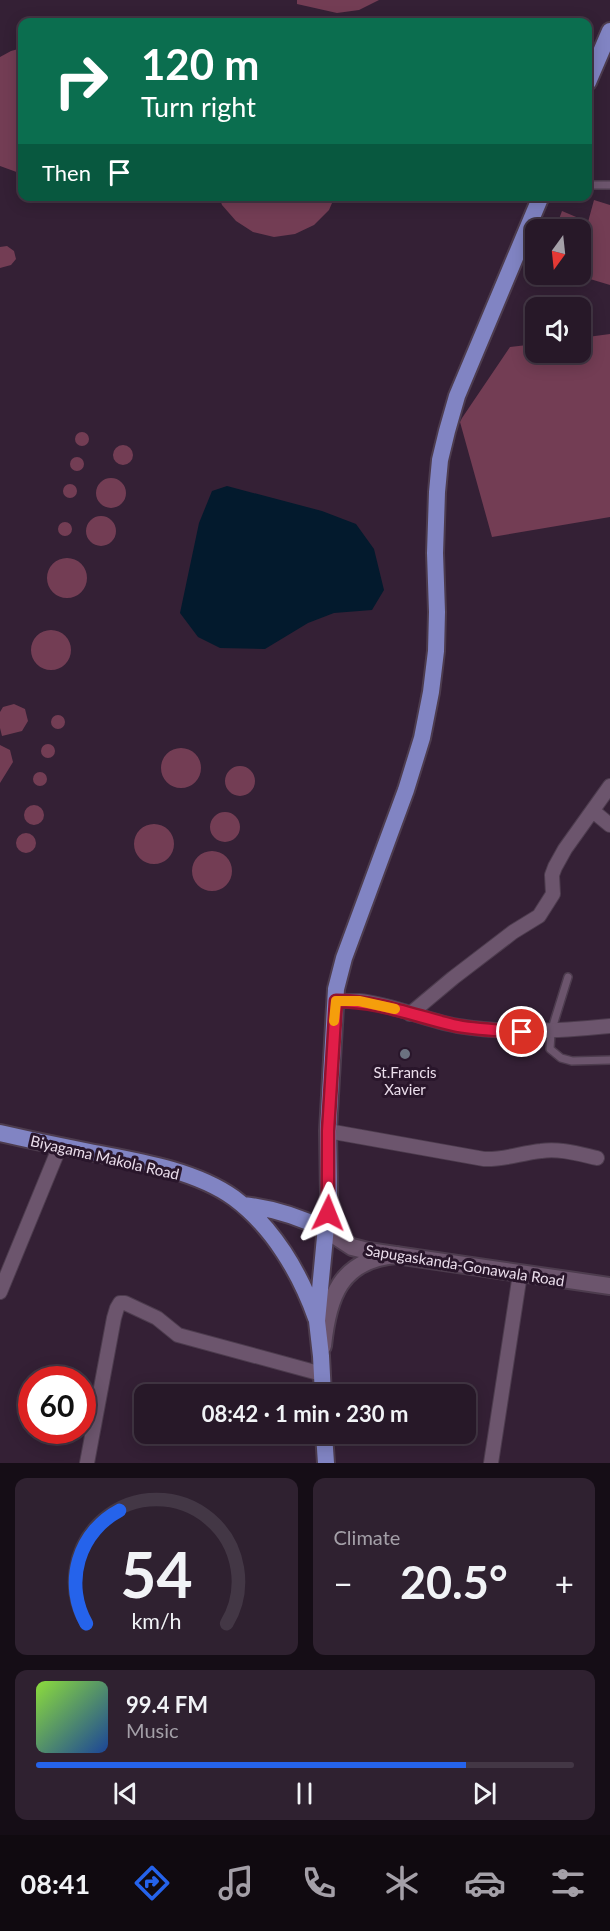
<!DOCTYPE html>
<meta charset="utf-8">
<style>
:root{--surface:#271828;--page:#2f2130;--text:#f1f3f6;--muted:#a4a0a8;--line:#433745;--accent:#2563eb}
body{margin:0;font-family:Lato,sans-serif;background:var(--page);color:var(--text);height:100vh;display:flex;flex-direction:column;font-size:22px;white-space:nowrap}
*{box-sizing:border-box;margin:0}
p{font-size:20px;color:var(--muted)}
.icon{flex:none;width:33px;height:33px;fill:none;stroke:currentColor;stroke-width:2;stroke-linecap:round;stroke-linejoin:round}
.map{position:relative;height:1463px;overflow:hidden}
.panel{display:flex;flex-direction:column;gap:15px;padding:15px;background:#150d16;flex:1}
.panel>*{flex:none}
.top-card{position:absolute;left:18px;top:18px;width:574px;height:183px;border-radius:12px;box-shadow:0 3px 15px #0003,0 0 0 2px var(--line);background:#0b6e4f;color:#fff;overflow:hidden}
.needle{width:39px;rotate:195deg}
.fabs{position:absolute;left:525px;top:219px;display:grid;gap:12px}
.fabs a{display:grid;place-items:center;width:66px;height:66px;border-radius:12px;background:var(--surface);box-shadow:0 3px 15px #0003,0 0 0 2px var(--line);font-size:30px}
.speed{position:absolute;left:18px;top:1366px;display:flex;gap:12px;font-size:30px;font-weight:700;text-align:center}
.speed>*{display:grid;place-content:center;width:78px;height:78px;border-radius:50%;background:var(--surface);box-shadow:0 3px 15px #0003,0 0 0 2px var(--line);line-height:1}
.speed .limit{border:9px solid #d22;background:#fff;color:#111}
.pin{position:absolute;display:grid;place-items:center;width:51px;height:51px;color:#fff;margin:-26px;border:3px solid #fff;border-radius:50%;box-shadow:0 2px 6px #0007}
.me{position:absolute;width:66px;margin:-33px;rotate:2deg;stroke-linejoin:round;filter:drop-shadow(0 0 4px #0008)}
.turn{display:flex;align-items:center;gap:21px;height:126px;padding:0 24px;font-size:27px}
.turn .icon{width:78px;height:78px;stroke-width:2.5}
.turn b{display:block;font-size:42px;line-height:51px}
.then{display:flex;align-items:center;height:57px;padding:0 24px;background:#0003;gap:12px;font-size:22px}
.big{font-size:45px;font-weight:700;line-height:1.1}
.panel .card{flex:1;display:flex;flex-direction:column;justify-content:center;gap:9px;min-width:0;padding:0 21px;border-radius:12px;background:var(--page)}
.panel .dial{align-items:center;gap:0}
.dial svg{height:156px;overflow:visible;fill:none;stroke:var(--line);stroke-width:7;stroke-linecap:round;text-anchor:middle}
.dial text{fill:var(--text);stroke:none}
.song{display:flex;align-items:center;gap:18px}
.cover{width:72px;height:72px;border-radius:9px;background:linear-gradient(135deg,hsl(90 70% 55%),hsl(220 70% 35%))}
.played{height:6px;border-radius:3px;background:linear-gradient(90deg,var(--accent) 80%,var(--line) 80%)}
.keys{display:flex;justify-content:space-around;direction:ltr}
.heat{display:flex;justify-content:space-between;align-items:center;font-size:33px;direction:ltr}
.panel .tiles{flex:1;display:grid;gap:15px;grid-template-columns:1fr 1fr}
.card:last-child{grid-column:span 2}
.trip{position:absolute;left:134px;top:1384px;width:342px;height:60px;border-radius:12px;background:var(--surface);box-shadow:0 3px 15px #0003,0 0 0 2px var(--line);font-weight:700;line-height:60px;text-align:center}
.tabs{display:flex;height:96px;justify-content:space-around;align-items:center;background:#100a10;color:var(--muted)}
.tabs .icon{width:42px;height:42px}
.tabs .selected{color:var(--accent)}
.tabs b{font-size:27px;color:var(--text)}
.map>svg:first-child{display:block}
.water{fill:#031a2d}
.building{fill:#733d54}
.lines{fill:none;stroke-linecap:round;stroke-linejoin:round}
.service-casing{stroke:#4d3c4e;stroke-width:10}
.minor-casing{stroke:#4d3c4e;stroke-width:16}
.tertiary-casing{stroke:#4d3c4e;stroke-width:20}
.secondary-casing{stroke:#4d3c4e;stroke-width:20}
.primary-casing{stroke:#4d3c4e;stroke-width:20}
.service{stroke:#6c556d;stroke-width:7}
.minor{stroke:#6c556d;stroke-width:14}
.tertiary{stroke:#6c556d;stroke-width:16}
.secondary{stroke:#6c556d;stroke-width:16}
.primary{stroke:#8184c3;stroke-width:16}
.route-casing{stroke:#92132f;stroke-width:15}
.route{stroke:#e11d48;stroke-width:10}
.slow{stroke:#f59e0b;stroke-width:10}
.worship-dot{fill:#6b7280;stroke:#29162b;stroke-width:2}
.labels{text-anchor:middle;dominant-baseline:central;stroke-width:6;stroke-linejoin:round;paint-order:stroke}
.poi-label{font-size:15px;fill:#ebdeec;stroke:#29162b}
.street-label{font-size:15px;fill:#ebdeec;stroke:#29162b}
</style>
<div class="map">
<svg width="610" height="1463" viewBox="0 0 610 1463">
<rect width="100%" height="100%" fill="#342035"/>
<path class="water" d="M 227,486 L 322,511 L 356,524 L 374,549 L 384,590 L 372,610 L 334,613 L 308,623 L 265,649 L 220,648 L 198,637 L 180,613 L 199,523 L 212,491 Z"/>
<path class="building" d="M 297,0 L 379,0 L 359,10 L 337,13 L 297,4 Z
M 22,48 L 22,174 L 0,166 L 0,57 L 11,51 Z
M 219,196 L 335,196 L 329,210 L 314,225 L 295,234 L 274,237 L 253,232 L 236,221 L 222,205 Z
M 594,200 L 610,205 L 610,285 L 580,276 L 580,230 L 555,230 L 562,211 L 588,222 Z
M 7,246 L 14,251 L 16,259 L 11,265 L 0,268 L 0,247 Z
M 610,334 L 610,517 L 492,537 L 460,422 L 462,418 L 510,347 L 536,344 L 536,352 L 580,352 L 580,338 Z
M75 439a7 7 0 1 1 14 0a7 7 0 1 1-14 0Z
M113 455a10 10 0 1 1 20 0a10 10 0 1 1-20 0Z
M70 464a7 7 0 1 1 14 0a7 7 0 1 1-14 0Z
M96 493a15 15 0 1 1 30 0a15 15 0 1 1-30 0Z
M63 491a7 7 0 1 1 14 0a7 7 0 1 1-14 0Z
M86 531a15 15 0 1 1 30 0a15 15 0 1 1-30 0Z
M58 529a7 7 0 1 1 14 0a7 7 0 1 1-14 0Z
M47 578a20 20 0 1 1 40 0a20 20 0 1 1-40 0Z
M31 650a20 20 0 1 1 40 0a20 20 0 1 1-40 0Z
M 14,704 L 25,709 L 28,721 L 22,731 L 2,736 L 0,728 L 0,712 L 3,707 Z
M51 722a7 7 0 1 1 14 0a7 7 0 1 1-14 0Z
M41 751a7 7 0 1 1 14 0a7 7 0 1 1-14 0Z
M 0,745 L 10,750 L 13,762 L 0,783 Z
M161 768a20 20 0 1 1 40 0a20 20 0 1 1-40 0Z
M225 781a15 15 0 1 1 30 0a15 15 0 1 1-30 0Z
M33 779a7 7 0 1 1 14 0a7 7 0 1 1-14 0Z
M24 815a10 10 0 1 1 20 0a10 10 0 1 1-20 0Z
M210 827a15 15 0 1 1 30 0a15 15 0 1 1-30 0Z
M134 844a20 20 0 1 1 40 0a20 20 0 1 1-40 0Z
M16 843a10 10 0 1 1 20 0a10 10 0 1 1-20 0Z
M192 871a20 20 0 1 1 40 0a20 20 0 1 1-40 0Z"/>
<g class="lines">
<defs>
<path id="service" d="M 588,185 L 610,185
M 568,977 L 551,1032 L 550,1049 L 561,1058 L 572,1061 L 610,1060"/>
<path id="minor" d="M 593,811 L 610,825
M 336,1001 C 343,1001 351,1001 359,1001 C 392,1004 424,1020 458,1026 C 509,1034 558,1031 610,1026
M 410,1014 L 453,978 L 513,932 L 539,916 L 553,894 L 552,875 L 555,867 L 565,849 L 610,786
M 328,1131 L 484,1159 C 504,1160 521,1153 541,1151 C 559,1148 579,1154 597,1158
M 0,1292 L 60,1146
M 87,1463 L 114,1318 L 117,1308 L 120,1303 L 125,1303 L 157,1318 L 178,1335 L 322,1374
M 491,1463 L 520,1274"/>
<path id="tertiary" d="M 326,1230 L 352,1247 L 368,1251 L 610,1286"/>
<path id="secondary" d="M 323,1346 C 328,1297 340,1260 396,1255"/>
<path id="primary" d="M 588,82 L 610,31
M 0,1133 C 30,1140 60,1146 90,1152 C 137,1161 195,1170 234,1198 C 273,1227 300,1273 316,1318
M 243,1205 C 272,1208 300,1217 326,1230
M 323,1395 L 321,1356 L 317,1321 L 329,1195 L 328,1131 L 336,989 L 344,958 L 406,790 L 422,738 L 431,692 L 436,651 L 437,612 L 435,553 L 437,492 L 440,460 L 447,431 L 457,396 L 541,196
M 324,1434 L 326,1463"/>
</defs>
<use href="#service" class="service-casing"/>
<use href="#minor" class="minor-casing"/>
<use href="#tertiary" class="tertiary-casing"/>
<use href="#secondary" class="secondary-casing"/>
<use href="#primary" class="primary-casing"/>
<use href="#service" class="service"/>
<use href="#minor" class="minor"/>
<use href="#tertiary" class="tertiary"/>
<use href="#secondary" class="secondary"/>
<use href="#primary" class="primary"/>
</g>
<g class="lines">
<defs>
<path id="route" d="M 328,1213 L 328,1131 L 336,1001 C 378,1001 412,1015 453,1025 C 475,1030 499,1030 522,1032"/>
</defs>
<use href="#route" class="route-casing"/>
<use href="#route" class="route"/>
<path class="slow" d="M 334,1021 L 336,1001 L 359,1001 L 395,1009"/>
</g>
<circle class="worship-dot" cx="405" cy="1054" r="6"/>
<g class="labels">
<g class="poi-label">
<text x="405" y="1072">St.Francis<tspan x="405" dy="17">Xavier</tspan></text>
</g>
<g class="street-label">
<text transform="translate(105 1157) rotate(13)">Biyagama Makola Road</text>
<text transform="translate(465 1265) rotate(9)">Sapugaskanda-Gonawala Road</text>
</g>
</g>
</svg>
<div class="fabs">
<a><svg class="needle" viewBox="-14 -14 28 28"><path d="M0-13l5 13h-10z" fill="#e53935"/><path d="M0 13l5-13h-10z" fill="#a4a0a8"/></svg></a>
<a><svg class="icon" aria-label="sound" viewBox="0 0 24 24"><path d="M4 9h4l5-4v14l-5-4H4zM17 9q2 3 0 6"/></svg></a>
</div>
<div class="speed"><div class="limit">60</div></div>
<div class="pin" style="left:522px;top:1032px;background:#d93025"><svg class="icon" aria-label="arrive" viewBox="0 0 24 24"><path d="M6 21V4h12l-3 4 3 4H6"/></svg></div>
<svg class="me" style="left:328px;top:1213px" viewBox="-20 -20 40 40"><path d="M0-17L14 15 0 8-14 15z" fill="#e11d48" stroke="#fff" stroke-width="4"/></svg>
<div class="trip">08:42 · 1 min · 230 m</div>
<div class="top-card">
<div class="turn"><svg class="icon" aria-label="right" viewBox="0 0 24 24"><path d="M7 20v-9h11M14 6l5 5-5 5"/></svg><div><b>120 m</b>Turn right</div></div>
<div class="then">Then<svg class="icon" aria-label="arrive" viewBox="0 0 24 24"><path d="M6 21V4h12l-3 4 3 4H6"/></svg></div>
</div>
</div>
<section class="panel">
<div class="tiles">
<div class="card dial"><svg viewBox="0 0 100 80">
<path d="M14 69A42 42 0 1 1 86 69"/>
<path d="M14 69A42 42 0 0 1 31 11" stroke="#2563eb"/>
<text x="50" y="56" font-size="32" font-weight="700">54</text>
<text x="50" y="72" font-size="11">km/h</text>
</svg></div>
<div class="card"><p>Climate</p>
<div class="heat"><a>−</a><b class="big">20.5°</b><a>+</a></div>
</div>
<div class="card">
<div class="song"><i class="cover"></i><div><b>99.4 FM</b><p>Music</p></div></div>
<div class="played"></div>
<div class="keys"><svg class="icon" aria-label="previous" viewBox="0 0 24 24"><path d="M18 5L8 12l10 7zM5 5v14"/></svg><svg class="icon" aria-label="pause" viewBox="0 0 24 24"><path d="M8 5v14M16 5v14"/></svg><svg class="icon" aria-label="next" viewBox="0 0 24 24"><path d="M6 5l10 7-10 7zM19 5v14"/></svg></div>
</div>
</div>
</section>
<nav class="tabs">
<b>08:41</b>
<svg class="icon selected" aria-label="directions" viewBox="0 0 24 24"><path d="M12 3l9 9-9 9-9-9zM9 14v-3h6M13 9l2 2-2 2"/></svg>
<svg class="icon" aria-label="music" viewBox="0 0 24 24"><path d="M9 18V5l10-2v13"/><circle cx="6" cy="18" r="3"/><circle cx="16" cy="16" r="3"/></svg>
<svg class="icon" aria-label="phone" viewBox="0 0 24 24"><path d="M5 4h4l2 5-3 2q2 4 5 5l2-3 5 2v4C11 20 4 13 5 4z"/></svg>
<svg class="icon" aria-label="climate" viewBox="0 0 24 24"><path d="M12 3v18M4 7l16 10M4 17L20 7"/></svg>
<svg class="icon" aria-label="car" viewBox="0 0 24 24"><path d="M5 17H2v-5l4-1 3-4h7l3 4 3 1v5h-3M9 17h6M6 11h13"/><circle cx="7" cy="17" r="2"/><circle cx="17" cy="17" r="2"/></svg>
<svg class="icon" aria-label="filters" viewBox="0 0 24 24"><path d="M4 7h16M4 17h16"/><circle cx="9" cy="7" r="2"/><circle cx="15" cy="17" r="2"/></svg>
</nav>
